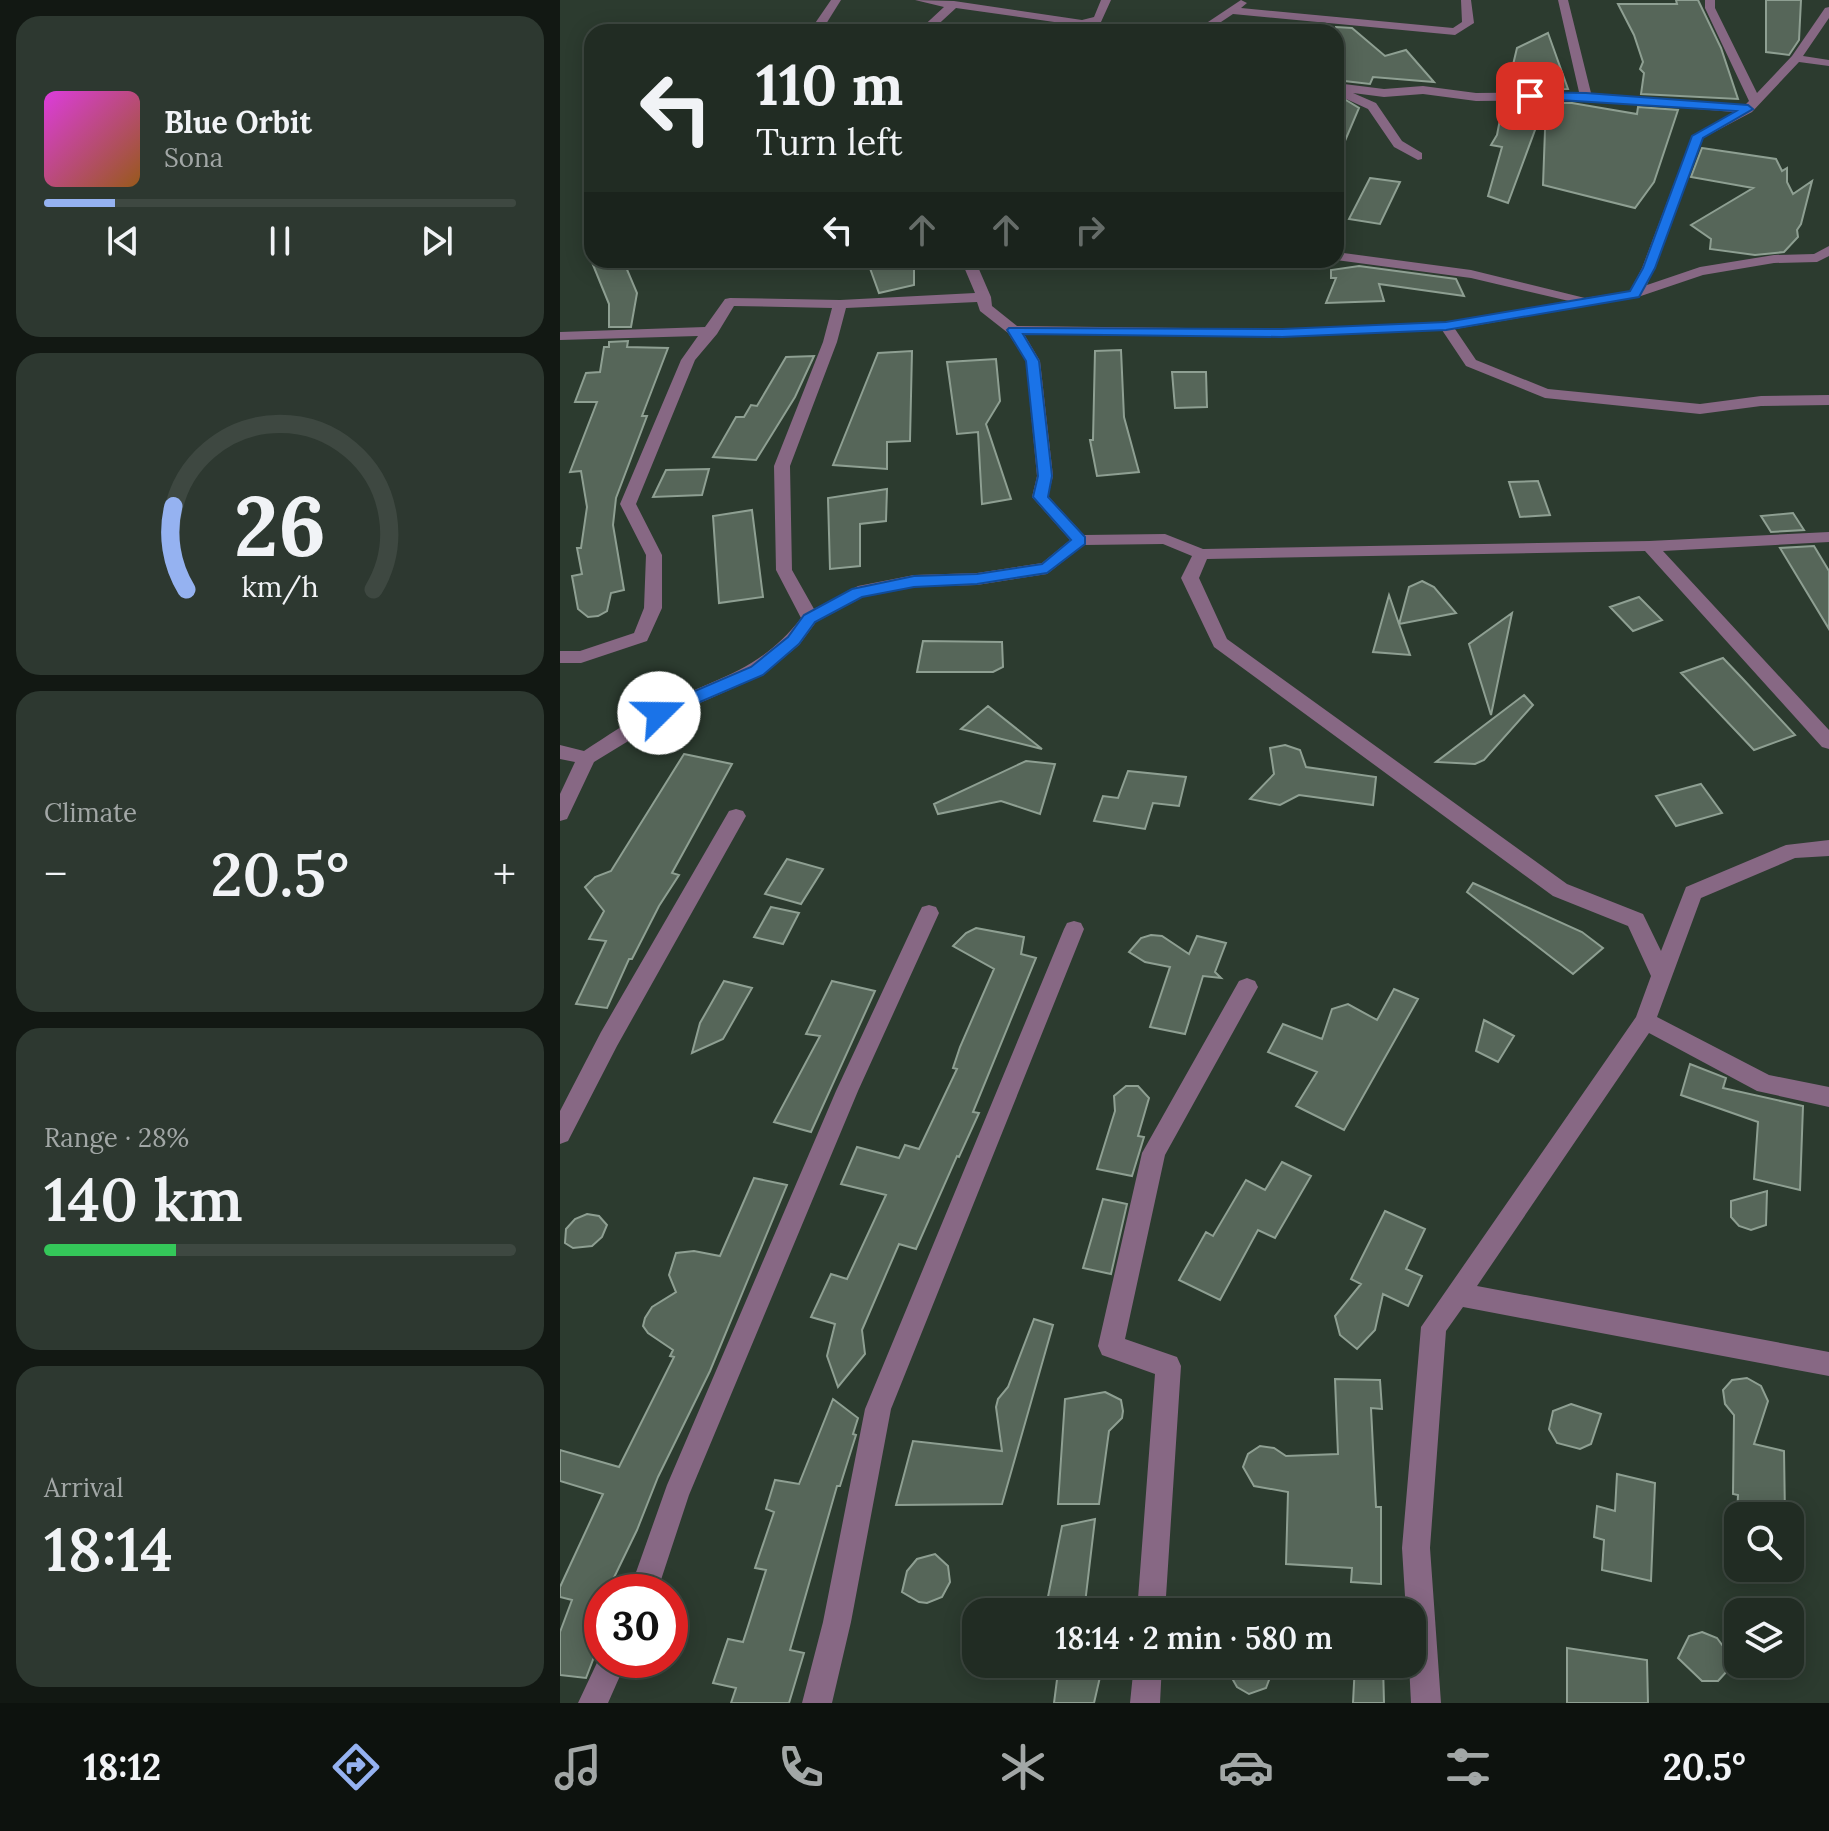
<!DOCTYPE html>
<meta charset="utf-8">
<style>
:root{--surface:#212c23;--page:#2d3830;--text:#f1f3f6;--muted:#a2a7a6;--line:#3e4841;--accent:#95b2f1}
body{margin:0;font-family:Lora,serif;background:var(--page);color:var(--text);height:100vh;display:flex;flex-direction:column;font-size:30px;white-space:nowrap}
*{box-sizing:border-box;margin:0}
p{font-size:26px;color:var(--muted)}
.icon{flex:none;width:44px;height:44px;fill:none;stroke:currentColor;stroke-width:2;stroke-linecap:round;stroke-linejoin:round}
.map{position:relative;flex:1;overflow:hidden}
.panel{display:flex;flex-direction:column;gap:16px;padding:16px;background:#121813;width:560px}
.panel>*{flex:none}
.hud{position:absolute;left:24px;top:24px;width:760px;height:244px;border-radius:24px;box-shadow:0 4px 20px #0003,0 0 0 2px var(--line);background:#212c23;color:var(--text);overflow:hidden}
.buttons{position:absolute;left:1164px;top:1502px;display:grid;gap:16px}
.buttons a{display:grid;place-items:center;width:80px;height:80px;border-radius:16px;background:var(--surface);box-shadow:0 4px 20px #0003,0 0 0 2px var(--line);font-size:40px}
.speed{position:absolute;left:24px;top:1574px;display:flex;gap:16px;font-size:40px;font-weight:700;text-align:center}
.speed>*{display:grid;place-content:center;width:104px;height:104px;border-radius:50%;background:var(--surface);box-shadow:0 4px 20px #0003,0 0 0 2px var(--line);line-height:1}
.speed .limit{border:12px solid #d22;background:#fff;color:#111}
.pin{position:absolute;display:grid;place-items:center;width:68px;height:68px;color:#fff;margin:-34px;border-radius:16px;box-shadow:0 4px 12px #0006}
.me{position:absolute;width:88px;margin:-44px;rotate:68deg;stroke-linejoin:round;filter:drop-shadow(0 0 6px #0008)}
.turn{display:flex;align-items:center;gap:28px;height:168px;padding:0 40px;font-size:36px}
.turn .icon{width:104px;height:104px;stroke-width:2.5}
.turn b{display:block;font-size:56px;line-height:68px}
.lanes{display:flex;align-items:center;height:76px;padding:0 40px;background:#0003;justify-content:center;gap:40px;direction:ltr}
.lanes .off{opacity:.35}
.big{font-size:60px;font-weight:600;line-height:1.1}
.panel .card{flex:1;display:flex;flex-direction:column;justify-content:center;gap:12px;min-width:0;padding:0 28px;border-radius:24px;background:var(--page)}
.panel .dial{align-items:center;gap:0}
.dial svg{height:208px;overflow:visible;fill:none;stroke:var(--line);stroke-width:7;stroke-linecap:round;text-anchor:middle}
.dial text{fill:var(--text);stroke:none}
.song{display:flex;align-items:center;gap:24px}
.cover{width:96px;height:96px;border-radius:12px;background:linear-gradient(135deg,hsl(300 70% 55%),hsl(30 70% 35%))}
.played{height:8px;border-radius:4px;background:linear-gradient(90deg,var(--accent) 15%,var(--line) 15%)}
.keys{display:flex;justify-content:space-around;direction:ltr}
.heat{display:flex;justify-content:space-between;align-items:center;font-size:44px;direction:ltr}
.charge{height:12px;border-radius:6px;background:linear-gradient(90deg,#34c759 28%,var(--line) 0)}
.trip{position:absolute;left:402px;top:1598px;width:464px;height:80px;border-radius:24px;background:var(--surface);box-shadow:0 4px 20px #0003,0 0 0 2px var(--line);font-weight:600;line-height:80px;text-align:center}
.tab-bar{display:flex;height:128px;justify-content:space-around;align-items:center;background:#0d120e;color:var(--muted)}
.tab-bar .icon{width:56px;height:56px}
.tab-bar .active{color:var(--accent)}
.tab-bar b{font-size:36px;color:var(--text)}
main{display:flex;flex:1;min-height:0}
.map>svg:first-child{display:block}
.building{fill:#566659;stroke:#8e9f92;stroke-width:2}
.lines{fill:none;stroke-linecap:round;stroke-linejoin:round}
.minor{fill:#876884;fill-rule:evenodd}
.route{fill:#1a73e8;stroke:#114b97;stroke-width:2}
</style>
<main>
<section class="panel">
<div class="card">
<div class="song"><i class="cover"></i><div><b>Blue Orbit</b><p>Sona</p></div></div>
<div class="played"></div>
<div class="keys"><svg class="icon" aria-label="previous" viewBox="0 0 24 24"><path d="M18 5L8 12l10 7zM5 5v14"/></svg><svg class="icon" aria-label="pause" viewBox="0 0 24 24"><path d="M8 5v14M16 5v14"/></svg><svg class="icon" aria-label="next" viewBox="0 0 24 24"><path d="M6 5l10 7-10 7zM19 5v14"/></svg></div>
</div>
<div class="card dial"><svg viewBox="0 0 100 80">
<path d="M14 69A42 42 0 1 1 86 69"/>
<path d="M14 69A42 42 0 0 1 9 37" stroke="#95b2f1"/>
<text x="50" y="56" font-size="32" font-weight="700">26</text>
<text x="50" y="72" font-size="11">km/h</text>
</svg></div>
<div class="card"><p>Climate</p>
<div class="heat"><a>−</a><b class="big">20.5°</b><a>+</a></div>
</div>
<div class="card"><p>Range · 28%</p><b class="big">140 km</b><div class="charge"></div></div>
<div class="card"><p>Arrival</p><b class="big">18:14</b></div>
</section>
<div class="map">
<svg width="1269" height="1703" viewBox="0 0 1269 1703">
<rect width="100%" height="100%" fill="#2c3b2f"/>
<path class="building" d="M 1116,0 L 1138,0 L 1161,48 L 1178,99 L 1081,94 L 1084,73 L 1080,69 L 1083,62 L 1074,35 L 1058,4 L 1117,4 Z
M 1206,0 L 1241,0 L 1239,40 L 1229,55 L 1206,52 Z
M 776,27 L 792,28 L 825,56 L 846,50 L 874,82 L 813,77 L 810,84 L 776,80 Z
M 988,33 L 1008,89 L 947,90 L 957,48 Z
M 776,94 L 799,108 L 776,162 Z
M 985,103 L 948,203 L 928,196 L 942,147 L 931,145 L 937,135 L 943,104 Z
M 986,103 L 1012,103 L 1077,114 L 1078,107 L 1118,110 L 1094,182 L 1075,208 L 983,185 Z
M 1142,148 L 1216,159 L 1222,171 L 1227,168 L 1227,182 L 1233,194 L 1252,181 L 1241,224 L 1237,230 L 1238,237 L 1224,252 L 1195,255 L 1150,249 L 1151,239 L 1131,225 L 1193,188 L 1131,177 Z
M 810,178 L 840,182 L 820,224 L 789,219 Z
M 31,260 L 63,260 L 77,293 L 71,327 L 49,327 L 49,304 Z
M 307,260 L 354,260 L 354,285 L 319,293 Z
M 799,266 L 896,279 L 904,296 L 819,284 L 824,301 L 766,303 L 776,278 L 771,278 L 771,270 Z
M 68,341 L 67,347 L 108,348 L 82,416 L 87,416 L 56,498 L 53,525 L 64,590 L 51,593 L 47,611 L 38,616 L 28,617 L 18,609 L 12,576 L 22,574 L 17,548 L 21,548 L 27,507 L 21,471 L 10,472 L 37,402 L 15,402 L 26,373 L 40,372 L 44,347 L 49,347 L 49,342 Z
M 561,350 L 564,417 L 579,472 L 537,476 L 530,440 L 533,440 L 535,351 Z
M 352,351 L 350,441 L 327,442 L 327,469 L 273,465 L 318,353 Z
M 254,356 L 235,397 L 196,460 L 153,457 L 176,417 L 184,417 L 191,405 L 197,406 L 226,357 Z
M 436,359 L 440,401 L 426,424 L 451,499 L 422,504 L 418,432 L 397,434 L 387,362 Z
M 612,372 L 646,372 L 647,407 L 615,408 Z
M 149,469 L 142,495 L 93,497 L 106,470 Z
M 978,481 L 990,515 L 960,517 L 949,482 Z
M 327,489 L 326,521 L 300,524 L 300,566 L 270,569 L 268,498 Z
M 192,510 L 203,597 L 159,603 L 153,516 Z
M 1233,513 L 1244,530 L 1211,532 L 1201,516 Z
M 1254,546 L 1269,571 L 1269,629 L 1220,548 Z
M 862,581 L 874,587 L 896,613 L 839,624 L 850,655 L 813,652 L 829,595 L 839,624 L 849,587 Z
M 1079,597 L 1102,620 L 1073,631 L 1050,607 Z
M 952,613 L 931,715 L 909,644 Z
M 363,641 L 442,642 L 443,667 L 433,672 L 357,672 Z
M 1163,658 L 1183,679 L 1235,735 L 1194,750 L 1121,673 Z
M 964,695 L 973,705 L 924,760 L 915,764 L 876,762 Z
M 428,706 L 482,749 L 401,729 Z
M 725,745 L 740,750 L 746,767 L 816,777 L 813,805 L 739,795 L 720,805 L 690,799 L 714,774 L 710,748 Z
M 124,754 L 172,764 L 112,873 L 119,875 L 99,906 L 72,959 L 69,959 L 47,1008 L 16,1004 L 46,941 L 29,939 L 44,911 L 25,887 L 35,877 L 51,871 Z
M 466,761 L 495,764 L 480,814 L 441,801 L 378,814 L 374,804 Z
M 568,771 L 626,777 L 619,806 L 593,803 L 585,829 L 534,821 L 543,796 L 558,798 Z
M 1141,784 L 1162,813 L 1116,826 L 1096,796 Z
M 227,859 L 263,869 L 241,904 L 205,894 Z
M 913,883 L 1022,932 L 1043,948 L 1013,974 L 907,892 Z
M 211,907 L 239,913 L 223,944 L 194,937 Z
M 416,928 L 464,937 L 461,954 L 476,958 L 413,1112 L 419,1113 L 399,1157 L 397,1156 L 356,1249 L 339,1244 L 302,1330 L 305,1354 L 278,1387 L 267,1356 L 275,1324 L 251,1317 L 271,1274 L 287,1279 L 326,1195 L 281,1184 L 297,1147 L 339,1158 L 345,1145 L 359,1149 L 397,1069 L 393,1068 L 400,1047 L 434,969 L 393,946 L 406,933 Z
M 591,935 L 602,936 L 629,954 L 637,936 L 666,943 L 655,972 L 661,978 L 643,976 L 625,1034 L 590,1027 L 610,967 L 585,962 L 569,952 L 581,938 Z
M 164,981 L 192,988 L 163,1039 L 132,1053 L 140,1023 Z
M 272,981 L 315,991 L 251,1132 L 214,1122 L 260,1036 L 246,1034 Z
M 834,989 L 858,999 L 784,1130 L 736,1106 L 757,1072 L 708,1052 L 723,1024 L 762,1039 L 772,1009 L 788,1004 L 817,1020 Z
M 924,1020 L 954,1036 L 938,1062 L 916,1051 Z
M 1130,1064 L 1166,1078 L 1163,1088 L 1243,1106 L 1240,1190 L 1194,1179 L 1198,1122 L 1121,1095 Z
M 566,1086 L 578,1086 L 589,1098 L 578,1136 L 584,1137 L 572,1176 L 537,1169 L 555,1111 L 554,1096 Z
M 722,1162 L 751,1176 L 715,1238 L 698,1230 L 660,1300 L 619,1280 L 646,1232 L 653,1236 L 686,1180 L 705,1190 Z
M 194,1178 L 227,1185 L 150,1371 L 98,1477 L 77,1530 L 47,1592 L 42,1592 L 42,1636 L 26,1678 L 0,1675 L 0,1632 L 12,1600 L 0,1597 L 0,1587 L 43,1494 L 0,1481 L 0,1450 L 59,1467 L 114,1357 L 110,1356 L 113,1350 L 88,1333 L 83,1326 L 85,1318 L 92,1307 L 116,1292 L 109,1275 L 116,1253 L 134,1251 L 160,1256 Z
M 1207,1191 L 1206,1225 L 1191,1230 L 1179,1226 L 1171,1217 L 1171,1201 Z
M 543,1199 L 567,1204 L 551,1274 L 523,1268 Z
M 825,1211 L 865,1229 L 846,1269 L 862,1276 L 848,1306 L 823,1294 L 815,1330 L 797,1349 L 780,1335 L 775,1316 L 801,1284 L 791,1279 Z
M 27,1214 L 39,1216 L 47,1225 L 42,1237 L 32,1246 L 13,1248 L 5,1243 L 6,1229 L 15,1219 Z
M 474,1319 L 493,1325 L 442,1504 L 336,1505 L 353,1441 L 442,1451 L 436,1407 L 438,1399 L 448,1387 Z
M 1187,1378 L 1201,1386 L 1208,1401 L 1194,1444 L 1224,1451 L 1225,1516 L 1177,1516 L 1178,1495 L 1173,1494 L 1174,1415 L 1165,1404 L 1163,1390 L 1172,1380 Z
M 775,1379 L 820,1380 L 822,1409 L 811,1408 L 816,1507 L 821,1507 L 821,1584 L 791,1582 L 792,1568 L 726,1564 L 728,1492 L 694,1486 L 683,1467 L 688,1454 L 700,1446 L 714,1448 L 726,1456 L 778,1454 Z
M 545,1392 L 561,1400 L 563,1411 L 562,1418 L 549,1431 L 539,1504 L 498,1504 L 505,1399 Z
M 273,1399 L 298,1418 L 293,1434 L 296,1435 L 280,1486 L 277,1486 L 230,1650 L 244,1653 L 229,1703 L 171,1703 L 176,1688 L 153,1683 L 168,1639 L 183,1642 L 206,1570 L 195,1568 L 214,1512 L 206,1509 L 215,1480 L 239,1484 Z
M 1011,1404 L 1041,1414 L 1031,1444 L 1020,1449 L 997,1443 L 989,1429 L 993,1411 Z
M 1057,1474 L 1095,1483 L 1091,1581 L 1042,1570 L 1044,1540 L 1034,1537 L 1037,1506 L 1055,1511 Z
M 535,1519 L 524,1612 L 485,1612 L 502,1526 Z
M 375,1554 L 388,1566 L 390,1582 L 382,1597 L 367,1603 L 359,1602 L 342,1592 L 347,1571 L 357,1559 Z
M 1142,1632 L 1157,1638 L 1168,1653 L 1168,1670 L 1158,1681 L 1142,1681 L 1118,1658 L 1129,1636 Z
M 1007,1648 L 1087,1660 L 1088,1703 L 1007,1703 Z
M 499,1664 L 543,1664 L 534,1703 L 494,1703 Z
M 664,1664 L 715,1664 L 706,1688 L 689,1694 L 677,1687 Z
M 795,1664 L 823,1664 L 824,1703 L 793,1703 Z"/>
<g class="lines">
<path class="minor" d="M 271,0 L 281,0 L 261,32 L 249,32 Z
M 355,0 L 394,1 L 522,20 L 534,17 L 541,0 L 551,0 L 541,22 L 560,32 C 547,32 534,24 522,26 L 396,8 L 370,32 L 357,32 L 384,7 Z
M 681,0 L 687,3 L 681,8 L 893,28 L 902,22 L 901,0 L 911,0 L 914,23 L 895,35 L 673,14 L 646,32 L 633,32 Z
M 998,0 L 1008,0 L 1031,93 L 1185,105 L 1189,101 L 1145,8 L 1145,0 L 1155,0 L 1155,8 L 1197,93 L 1232,56 L 1265,8 L 1269,7 L 1269,18 L 1243,56 L 1269,60 L 1269,66 L 1239,62 L 1192,112 L 1143,138 L 1087,285 L 1140,267 L 1214,255 L 1254,254 L 1269,246 L 1269,256 L 1257,262 L 1214,263 L 1143,275 L 1075,298 L 895,329 L 916,360 L 988,389 L 1140,404 L 1201,396 L 1269,395 L 1269,405 L 1201,406 L 1140,414 L 985,398 L 906,366 L 882,330 L 722,337 L 464,334 L 480,361 L 493,476 L 488,496 L 524,535 L 605,534 L 643,549 L 1089,541 L 1269,532 L 1269,542 L 1103,551 L 1269,730 L 1269,749 L 1262,747 L 1085,551 L 647,559 L 639,578 L 667,639 L 1007,884 L 1083,914 L 1101,951 L 1126,887 L 1226,845 L 1269,840 L 1269,856 L 1235,858 L 1141,898 L 1097,1017 L 1209,1075 L 1269,1087 L 1269,1107 L 1197,1091 L 1089,1033 L 917,1286 L 1269,1352 L 1269,1376 L 903,1307 L 886,1331 L 870,1548 L 881,1703 L 851,1703 L 849,1664 L 852,1664 L 852,1612 L 846,1612 L 842,1548 L 861,1327 L 1076,1017 L 1091,976 L 1068,926 L 993,896 L 654,647 L 621,578 L 632,556 L 603,544 L 524,545 L 487,574 L 417,585 L 354,587 L 303,597 L 256,622 L 239,645 L 203,675 L 106,718 L 34,762 L 7,819 L 0,821 L 0,794 L 15,762 L 0,759 L 0,745 L 24,751 C 47,736 70,720 94,708 C 152,679 199,673 241,618 L 216,570 L 214,466 L 263,342 L 272,308 L 174,306 L 157,334 L 135,360 L 76,504 L 102,555 L 102,608 L 87,641 L 21,663 L 0,663 L 0,651 L 20,651 L 74,633 L 84,608 L 86,555 L 60,504 L 121,360 L 138,336 L 0,340 L 0,332 L 145,327 L 165,299 L 170,298 L 280,300 L 415,293 L 401,260 L 415,260 L 431,297 L 432,306 L 457,326 L 722,329 L 886,322 L 1009,301 L 911,278 L 776,260 L 776,252 L 911,270 L 1025,298 L 1070,291 L 1082,268 L 1132,136 L 1174,112 L 1026,100 L 916,101 L 863,94 L 824,97 L 793,93 L 816,103 L 842,141 L 862,153 L 862,159 L 858,160 L 834,147 L 808,109 L 784,98 L 782,95 L 786,92 L 776,91 L 776,83 L 824,89 L 863,86 L 916,93 L 1019,92 ZM 417,302 L 420,311 L 448,333 L 466,361 L 477,476 L 472,497 L 510,540 L 482,563 L 417,573 L 354,575 L 298,586 L 254,609 L 232,570 L 230,466 L 277,342 L 286,308 Z
M 176,809 L 183,811 L 186,816 L 57,1046 L 8,1141 L 0,1144 L 0,1111 L 41,1032 L 169,811 Z
M 369,905 L 376,907 L 379,913 L 298,1091 L 129,1495 L 97,1592 L 69,1592 L 107,1485 L 276,1091 L 359,913 L 362,907 Z
M 514,921 L 521,923 L 524,929 L 331,1409 L 291,1622 L 272,1703 L 242,1703 L 263,1622 L 305,1409 L 504,929 L 507,923 Z
M 687,978 L 695,981 L 698,987 L 605,1155 L 565,1339 L 617,1357 L 621,1366 L 605,1612 L 577,1612 L 595,1374 L 542,1355 L 538,1346 L 582,1153 L 679,981 Z
M 42,1652 L 42,1660 L 67,1660 L 48,1703 L 18,1703 Z
M 574,1664 L 602,1664 L 600,1703 L 570,1703 Z"/>
</g>
<path class="route" d="M 970,92 L 1026,93 L 1188,105 L 1193,109 L 1143,138 L 1095,268 L 1079,297 L 886,330 L 722,337 L 463,334 L 479,361 L 492,476 L 488,497 L 525,537 L 525,544 L 487,573 L 417,584 L 354,587 L 302,597 L 255,622 L 239,644 L 203,675 L 105,717 L 93,717 L 91,713 L 93,709 L 191,667 L 228,637 L 244,615 L 292,589 L 354,576 L 417,574 L 482,564 L 511,540 L 473,497 L 478,476 L 466,361 L 447,330 L 449,328 L 722,329 L 886,322 L 1070,291 L 1083,268 L 1132,136 L 1176,111 L 967,98 L 965,96 Z"/>
</svg>
<div class="buttons">
<a><svg class="icon" aria-label="search" viewBox="0 0 24 24"><circle cx="10" cy="10" r="6"/><path d="M15 15l6 6"/></svg></a>
<a><svg class="icon" aria-label="layers" viewBox="0 0 24 24"><path d="M12 4l9 5-9 5-9-5zM3 14l9 5 9-5"/></svg></a>
</div>
<div class="speed"><div class="limit">30</div></div>
<div class="pin" style="left:970px;top:96px;background:#d93025"><svg class="icon" aria-label="arrive" viewBox="0 0 24 24"><path d="M6 21V4h12l-3 4 3 4H6"/></svg></div>
<svg class="me" style="left:99px;top:713px" viewBox="-20 -20 40 40"><circle r="19" fill="#fff"/><path d="M0-13L10 11 0 6-10 11z" fill="#1a73e8"/></svg>
<div class="trip">18:14 · 2 min · 580 m</div>
<div class="hud">
<div class="turn"><svg class="icon" aria-label="left" viewBox="0 0 24 24"><path d="M17 20v-9H6M10 6l-5 5 5 5"/></svg><div><b>110 m</b>Turn left</div></div>
<div class="lanes"><svg class="icon" aria-label="left" viewBox="0 0 24 24"><path d="M17 20v-9H6M10 6l-5 5 5 5"/></svg><svg class="icon off" aria-label="ahead" viewBox="0 0 24 24"><path d="M12 20V5M6 11l6-6 6 6"/></svg><svg class="icon off" aria-label="ahead" viewBox="0 0 24 24"><path d="M12 20V5M6 11l6-6 6 6"/></svg><svg class="icon off" aria-label="right" viewBox="0 0 24 24"><path d="M7 20v-9h11M14 6l5 5-5 5"/></svg></div>
</div>
</div>
</main>
<nav class="tab-bar">
<b>18:12</b>
<svg class="icon active" aria-label="directions" viewBox="0 0 24 24"><path d="M12 3l9 9-9 9-9-9zM9 14v-3h6M13 9l2 2-2 2"/></svg>
<svg class="icon" aria-label="music" viewBox="0 0 24 24"><path d="M9 18V5l10-2v13"/><circle cx="6" cy="18" r="3"/><circle cx="16" cy="16" r="3"/></svg>
<svg class="icon" aria-label="phone" viewBox="0 0 24 24"><path d="M5 4h4l2 5-3 2q2 4 5 5l2-3 5 2v4C11 20 4 13 5 4z"/></svg>
<svg class="icon" aria-label="climate" viewBox="0 0 24 24"><path d="M12 3v18M4 7l16 10M4 17L20 7"/></svg>
<svg class="icon" aria-label="car" viewBox="0 0 24 24"><path d="M5 17H2v-5l4-1 3-4h7l3 4 3 1v5h-3M9 17h6M6 11h13"/><circle cx="7" cy="17" r="2"/><circle cx="17" cy="17" r="2"/></svg>
<svg class="icon" aria-label="filters" viewBox="0 0 24 24"><path d="M4 7h16M4 17h16"/><circle cx="9" cy="7" r="2"/><circle cx="15" cy="17" r="2"/></svg>
<b>20.5°</b>
</nav>
